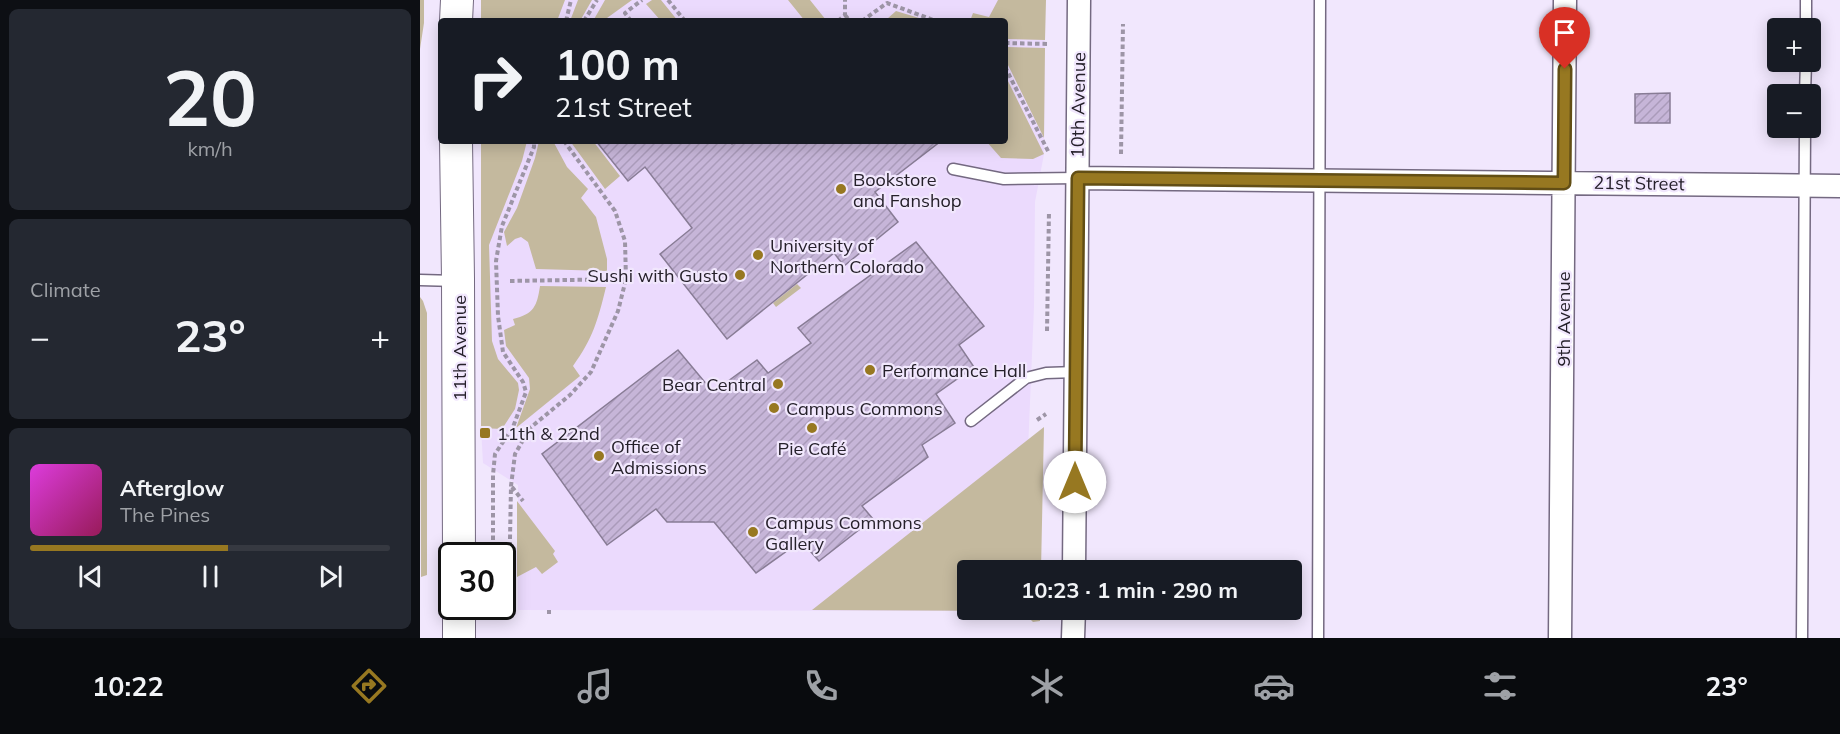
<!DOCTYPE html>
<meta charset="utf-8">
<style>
:root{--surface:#171b24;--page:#242831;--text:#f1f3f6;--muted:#9ea1a6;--line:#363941;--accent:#977821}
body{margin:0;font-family:Mulish,sans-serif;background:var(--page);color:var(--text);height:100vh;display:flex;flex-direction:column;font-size:22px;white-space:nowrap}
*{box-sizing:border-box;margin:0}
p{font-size:20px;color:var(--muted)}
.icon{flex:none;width:33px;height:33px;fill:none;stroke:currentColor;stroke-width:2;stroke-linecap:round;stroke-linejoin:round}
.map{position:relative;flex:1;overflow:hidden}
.drawer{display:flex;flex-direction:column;gap:9px;padding:9px;background:#0d0f14;width:420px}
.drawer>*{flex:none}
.guide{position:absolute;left:18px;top:18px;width:570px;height:126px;border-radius:6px;box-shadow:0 3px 15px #0003;background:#171b24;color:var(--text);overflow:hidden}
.controls{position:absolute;left:1347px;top:18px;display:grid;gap:12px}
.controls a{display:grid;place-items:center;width:54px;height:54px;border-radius:6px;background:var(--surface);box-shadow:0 3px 15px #0003;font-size:30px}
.speed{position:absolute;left:18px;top:542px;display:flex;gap:12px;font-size:30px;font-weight:700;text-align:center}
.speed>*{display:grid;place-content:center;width:78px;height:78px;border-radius:50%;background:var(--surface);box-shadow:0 3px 15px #0003;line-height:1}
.speed .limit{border:3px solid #111;border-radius:9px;background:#fff;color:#111}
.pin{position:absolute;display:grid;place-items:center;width:51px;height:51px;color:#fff;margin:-62px -26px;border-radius:50% 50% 50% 0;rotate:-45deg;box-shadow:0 0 6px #0007}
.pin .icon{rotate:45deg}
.me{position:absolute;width:66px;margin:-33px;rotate:0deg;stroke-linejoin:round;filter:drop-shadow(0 0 4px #0008)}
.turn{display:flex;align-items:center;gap:21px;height:126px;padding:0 18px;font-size:27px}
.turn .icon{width:78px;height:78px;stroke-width:2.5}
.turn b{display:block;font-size:42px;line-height:51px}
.big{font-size:45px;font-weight:700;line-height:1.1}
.drawer .card{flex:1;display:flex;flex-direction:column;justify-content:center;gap:9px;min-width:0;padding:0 21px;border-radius:9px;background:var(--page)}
.drawer .dial{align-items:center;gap:0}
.dial b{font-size:78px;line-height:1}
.song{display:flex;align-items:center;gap:18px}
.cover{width:72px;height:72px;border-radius:9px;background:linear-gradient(135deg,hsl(300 70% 55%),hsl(330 70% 35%))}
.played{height:6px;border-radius:3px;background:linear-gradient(90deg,var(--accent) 55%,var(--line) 55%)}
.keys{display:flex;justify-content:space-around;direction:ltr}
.heat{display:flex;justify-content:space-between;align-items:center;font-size:33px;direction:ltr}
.trip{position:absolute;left:537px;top:560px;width:345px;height:60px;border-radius:6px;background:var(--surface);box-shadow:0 3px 15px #0003;font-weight:700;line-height:60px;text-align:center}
.tab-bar{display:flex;height:96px;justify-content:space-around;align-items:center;background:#090b0e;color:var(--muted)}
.tab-bar .icon{width:42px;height:42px}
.tab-bar .on{color:var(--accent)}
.tab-bar b{font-size:27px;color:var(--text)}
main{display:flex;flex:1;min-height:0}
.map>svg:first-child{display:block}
.built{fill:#ebdafd}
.grass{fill:#c4b99e}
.building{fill:url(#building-hatch);stroke:#887c95;stroke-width:1.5}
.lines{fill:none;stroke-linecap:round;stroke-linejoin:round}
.lane-casing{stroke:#746981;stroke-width:13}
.street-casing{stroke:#746981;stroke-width:25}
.secondary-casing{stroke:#746981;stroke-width:34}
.path{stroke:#9d95a6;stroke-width:4;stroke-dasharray:4.5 3;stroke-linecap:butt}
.lane{stroke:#fff;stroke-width:10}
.street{stroke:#fff;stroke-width:22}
.secondary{stroke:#fff;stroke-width:32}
.route-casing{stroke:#624e15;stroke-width:15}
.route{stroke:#977821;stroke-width:10}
.poi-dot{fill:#977821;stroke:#f1e7fd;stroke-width:2}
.labels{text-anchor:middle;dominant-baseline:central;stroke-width:4.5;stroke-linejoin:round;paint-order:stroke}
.street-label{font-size:18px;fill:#25202a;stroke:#f1e7fd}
.poi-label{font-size:18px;fill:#25202a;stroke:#f1e7fd;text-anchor:start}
</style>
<main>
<section class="drawer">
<div class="card dial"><b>20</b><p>km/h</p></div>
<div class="card"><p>Climate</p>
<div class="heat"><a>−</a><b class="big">23°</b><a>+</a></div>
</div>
<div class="card">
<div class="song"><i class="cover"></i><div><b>Afterglow</b><p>The Pines</p></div></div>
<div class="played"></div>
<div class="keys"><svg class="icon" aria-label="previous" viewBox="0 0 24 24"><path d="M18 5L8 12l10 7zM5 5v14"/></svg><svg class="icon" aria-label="pause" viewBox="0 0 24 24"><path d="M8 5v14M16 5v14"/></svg><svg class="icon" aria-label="next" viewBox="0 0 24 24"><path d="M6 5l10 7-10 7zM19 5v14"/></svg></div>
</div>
</section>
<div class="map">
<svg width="1420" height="638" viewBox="0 0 1420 638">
<defs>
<pattern id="building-hatch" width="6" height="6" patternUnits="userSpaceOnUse" patternTransform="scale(1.5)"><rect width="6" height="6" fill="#c6b5d8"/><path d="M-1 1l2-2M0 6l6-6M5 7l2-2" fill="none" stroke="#aa9bba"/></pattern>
</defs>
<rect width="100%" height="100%" fill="#f1e7fd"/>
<path class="built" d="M 61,0 L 625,0 L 624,154 L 615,202 L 614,307 L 603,570 L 548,570 L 548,609 L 602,609 L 602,611 L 98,610 L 98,485 L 63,463 L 61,428 L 61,141 L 585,141 L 585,21 L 61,21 Z"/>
<path class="grass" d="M 0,0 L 4,0 L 4,23 L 0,49 Z
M 61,0 L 145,0 L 137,21 L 61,21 Z
M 158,0 L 172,0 L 160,21 L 150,21 Z
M 185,0 L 212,0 L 187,18 L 188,21 L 173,21 Z
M 232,0 L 241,0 L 258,21 L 241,21 L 226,4 Z
M 368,0 L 390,0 L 406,20 L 385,21 Z
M 578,0 L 626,0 L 625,40 L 585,39 L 585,21 L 550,21 L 553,13 L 569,17 Z
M 476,11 L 509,21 L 469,21 L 467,19 Z
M 585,47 L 625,48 L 624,138 L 585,59 Z
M 585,75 L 624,154 L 613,159 L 581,158 L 566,141 L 585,141 Z
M 61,141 L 107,141 L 102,161 L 69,245 L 72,341 L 78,359 L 98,383 L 99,390 L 95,409 L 82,429 L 61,428 Z
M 119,141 L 133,141 L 147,167 L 168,189 L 161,198 L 176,217 L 187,259 L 187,271 L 116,269 L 108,242 L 101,237 L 95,239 L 87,246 L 84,232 L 97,208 L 115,158 Z
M 150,141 L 173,141 L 200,176 L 185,189 Z
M 377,284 L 381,288 L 356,307 L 353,303 Z
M 120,286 L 186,287 C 178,320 173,338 153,366 L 160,376 L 96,428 L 110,389 L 109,378 L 86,346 L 84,330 L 95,325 L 93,319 C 114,314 117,306 120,286 Z
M 0,297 L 3,301 L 7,313 L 7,575 L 1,577 Z
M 624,427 L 621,570 L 548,570 L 548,609 L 620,609 L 620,621 L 613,622 L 602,611 L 392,610 Z
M 97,501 L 135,551 L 133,554 L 138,562 L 122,574 L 116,567 L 97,577 Z"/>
<path class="building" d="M 1250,93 L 1250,123 L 1215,123 L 1215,94 Z
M 176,141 L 310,141 L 312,144 L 317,141 L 521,141 L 455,192 L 478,222 L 424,266 L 414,253 L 307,339 L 240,254 L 272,228 L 225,167 L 208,181 Z
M 496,242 L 564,326 L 539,345 L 554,367 L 516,394 L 535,423 L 502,445 L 508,457 L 442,506 L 453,519 L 399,561 L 381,541 L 336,573 L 294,522 L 247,522 L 236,509 L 187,545 L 122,454 L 258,350 L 293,392 L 337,360 L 348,373 L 391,343 L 378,328 Z"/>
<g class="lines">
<defs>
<path id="lane" d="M 1386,28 L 1386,0
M 1385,94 L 1386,62
M 533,169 L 584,179 L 658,178
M 0,280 L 36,281
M 551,421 L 606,378 L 626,373 L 656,372
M 898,638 L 900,0
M 1382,638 L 1385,128"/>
<path id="street" d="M 658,178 L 1420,186
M 654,570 L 659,0
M 653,638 L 654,609
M 1140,638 L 1145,0"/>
<path id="secondary" d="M 36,21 L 37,0
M 36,141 L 38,279 L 39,555
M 39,606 L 39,638"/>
</defs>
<use href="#lane" class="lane-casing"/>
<use href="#street" class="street-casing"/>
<use href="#secondary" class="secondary-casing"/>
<path class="path" d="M 248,0 L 265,21
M 425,15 L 430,21
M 146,21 L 151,0
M 164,21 L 177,0
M 211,21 L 205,13 L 222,0
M 418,21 L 425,15 L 425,0
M 442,21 L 467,3 L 516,21
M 585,43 L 628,44
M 585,67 L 629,153
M 701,154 L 703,24
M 90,281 L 206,279
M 627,331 L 629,211
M 617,420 L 626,414
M 92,487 L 103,501
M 73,555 L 73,475 L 75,454 L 93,427 L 106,392 L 103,382 L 83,352 L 78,316 L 76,261 L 82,226 L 114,147 L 114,141
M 82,592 L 89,592 L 91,486 L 95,454 L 110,428 L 150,395 L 171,372 L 198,311 L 206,279 L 205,241 L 195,211 L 144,141
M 80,606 L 80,614
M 129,614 L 129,610"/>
<use href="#lane" class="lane"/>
<use href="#street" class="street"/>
<use href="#secondary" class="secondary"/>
</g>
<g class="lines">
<defs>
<path id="route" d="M 655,482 L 658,178 L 1144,183 L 1145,69"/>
</defs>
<use href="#route" class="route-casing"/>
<use href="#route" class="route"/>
</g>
<g class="poi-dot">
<circle cx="421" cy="189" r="6"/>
<circle cx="338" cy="255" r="6"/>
<circle cx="320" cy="275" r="6"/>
<circle cx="450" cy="370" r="6"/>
<circle cx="358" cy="384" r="6"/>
<circle cx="354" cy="408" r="6"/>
<circle cx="392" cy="428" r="6"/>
<rect x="59" y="427" width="12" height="12" rx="3"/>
<circle cx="179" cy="456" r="6"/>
<circle cx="333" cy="532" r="6"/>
</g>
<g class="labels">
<g class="street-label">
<text transform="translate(658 105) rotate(-89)">10th Avenue</text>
<text transform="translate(1219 183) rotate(1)">21st Street</text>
<text transform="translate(1143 319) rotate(-90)">9th Avenue</text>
<text transform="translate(39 348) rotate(-90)">11th Avenue</text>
</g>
<g class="poi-label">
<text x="433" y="179">Bookstore<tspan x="433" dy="21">and Fanshop</tspan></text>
<text x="350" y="245">University of<tspan x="350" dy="21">Northern Colorado</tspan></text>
<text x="308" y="275" text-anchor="end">Sushi with Gusto</text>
<text x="462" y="370">Performance Hall</text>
<text x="346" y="384" text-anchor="end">Bear Central</text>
<text x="366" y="408">Campus Commons</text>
<text x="77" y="433">11th &amp; 22nd</text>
<text x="191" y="446">Office of<tspan x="191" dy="21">Admissions</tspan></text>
<text x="392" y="448" text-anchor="middle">Pie Café</text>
<text x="345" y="522">Campus Commons<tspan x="345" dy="21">Gallery</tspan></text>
</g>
</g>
</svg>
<div class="controls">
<a>+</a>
<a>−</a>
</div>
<div class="speed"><div class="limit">30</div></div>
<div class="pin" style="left:1145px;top:69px;background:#d93025"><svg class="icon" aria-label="arrive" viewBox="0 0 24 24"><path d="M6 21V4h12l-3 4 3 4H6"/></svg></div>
<svg class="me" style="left:655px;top:482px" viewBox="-20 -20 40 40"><circle r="19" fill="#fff"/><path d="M0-13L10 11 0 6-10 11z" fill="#977821"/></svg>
<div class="trip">10:23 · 1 min · 290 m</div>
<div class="guide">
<div class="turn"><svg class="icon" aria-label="right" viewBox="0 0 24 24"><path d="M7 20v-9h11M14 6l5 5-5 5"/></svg><div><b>100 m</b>21st Street</div></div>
</div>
</div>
</main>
<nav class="tab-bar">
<b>10:22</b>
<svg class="icon on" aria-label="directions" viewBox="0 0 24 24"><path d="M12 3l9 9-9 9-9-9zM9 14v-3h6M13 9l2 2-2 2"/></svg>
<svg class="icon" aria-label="music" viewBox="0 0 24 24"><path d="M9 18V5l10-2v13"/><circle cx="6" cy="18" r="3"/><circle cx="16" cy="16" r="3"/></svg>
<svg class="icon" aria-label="phone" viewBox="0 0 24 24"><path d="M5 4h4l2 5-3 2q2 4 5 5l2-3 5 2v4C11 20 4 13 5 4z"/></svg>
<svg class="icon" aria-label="climate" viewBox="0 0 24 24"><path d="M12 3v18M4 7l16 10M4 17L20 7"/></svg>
<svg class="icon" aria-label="car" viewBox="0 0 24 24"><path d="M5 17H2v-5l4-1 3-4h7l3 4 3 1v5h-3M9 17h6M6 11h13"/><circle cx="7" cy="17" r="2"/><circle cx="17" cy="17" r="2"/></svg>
<svg class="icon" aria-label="filters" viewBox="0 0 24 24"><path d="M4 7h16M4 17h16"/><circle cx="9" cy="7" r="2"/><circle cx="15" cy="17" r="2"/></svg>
<b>23°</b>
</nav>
